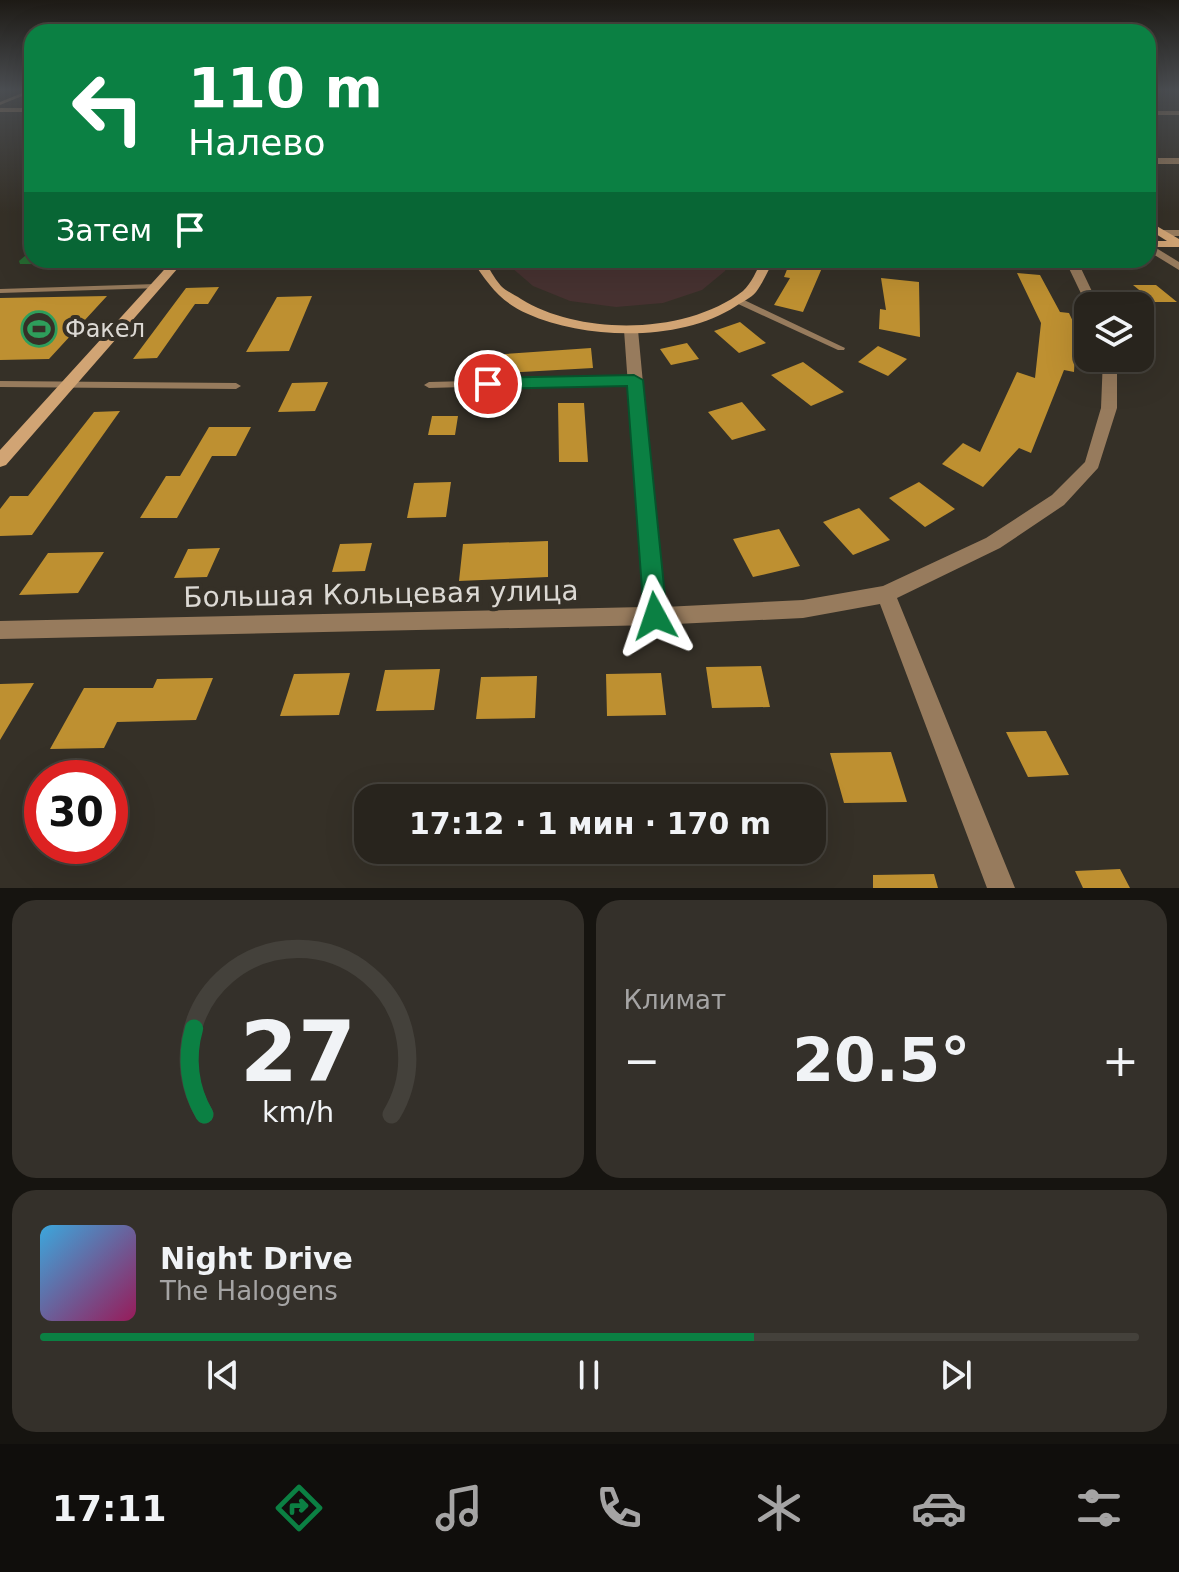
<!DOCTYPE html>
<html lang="ru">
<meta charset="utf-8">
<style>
:root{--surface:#28241d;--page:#34302a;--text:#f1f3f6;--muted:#a5a4a4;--line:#44413b;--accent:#0b8043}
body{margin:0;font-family:"DejaVu Sans",sans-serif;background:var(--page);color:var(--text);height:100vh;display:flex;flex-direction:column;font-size:30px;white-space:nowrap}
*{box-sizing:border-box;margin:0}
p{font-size:26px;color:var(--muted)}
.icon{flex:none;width:44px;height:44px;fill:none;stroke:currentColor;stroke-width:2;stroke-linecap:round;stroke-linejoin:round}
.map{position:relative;height:888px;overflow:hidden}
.drawer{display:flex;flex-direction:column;gap:12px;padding:12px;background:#161410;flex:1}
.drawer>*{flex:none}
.guide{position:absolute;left:24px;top:24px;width:1132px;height:244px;border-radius:24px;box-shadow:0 8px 32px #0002,0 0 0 2px var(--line);background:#0b8043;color:#fff;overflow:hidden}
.tools{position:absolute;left:1074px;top:292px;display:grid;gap:16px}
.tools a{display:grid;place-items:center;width:80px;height:80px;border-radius:16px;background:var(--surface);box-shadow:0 8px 32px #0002,0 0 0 2px var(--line);font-size:40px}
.speed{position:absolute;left:24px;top:760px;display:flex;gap:16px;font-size:40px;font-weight:700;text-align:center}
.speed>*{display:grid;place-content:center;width:104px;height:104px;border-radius:50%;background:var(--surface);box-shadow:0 8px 32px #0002,0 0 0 2px var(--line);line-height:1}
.speed .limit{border:12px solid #d22;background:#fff;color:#111}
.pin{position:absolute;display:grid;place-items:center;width:68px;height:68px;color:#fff;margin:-34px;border:4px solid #fff;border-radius:50%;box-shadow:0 2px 8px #0007}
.me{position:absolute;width:88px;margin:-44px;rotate:355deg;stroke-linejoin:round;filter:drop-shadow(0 0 6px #0008)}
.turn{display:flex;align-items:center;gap:28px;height:168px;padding:0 32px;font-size:36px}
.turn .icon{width:104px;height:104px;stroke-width:2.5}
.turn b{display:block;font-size:56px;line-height:68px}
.then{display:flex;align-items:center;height:76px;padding:0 32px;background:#0003;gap:16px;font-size:30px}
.big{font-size:60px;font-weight:700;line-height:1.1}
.drawer .widget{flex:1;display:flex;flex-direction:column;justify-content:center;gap:12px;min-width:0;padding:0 28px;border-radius:24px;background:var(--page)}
.drawer .dial{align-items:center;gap:0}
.dial svg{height:208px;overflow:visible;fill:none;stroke:var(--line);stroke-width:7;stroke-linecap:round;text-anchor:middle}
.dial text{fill:var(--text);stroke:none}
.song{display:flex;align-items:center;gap:24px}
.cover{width:96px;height:96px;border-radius:12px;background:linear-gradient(135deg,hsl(200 70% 55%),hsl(330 70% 35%))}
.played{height:8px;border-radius:4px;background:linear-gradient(90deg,var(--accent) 65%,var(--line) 65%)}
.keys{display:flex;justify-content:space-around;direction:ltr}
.heat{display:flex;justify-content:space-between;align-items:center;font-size:44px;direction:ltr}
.drawer .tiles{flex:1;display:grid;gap:12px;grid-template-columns:1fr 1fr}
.widget:last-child{grid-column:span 2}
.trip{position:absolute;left:354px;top:784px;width:472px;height:80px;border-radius:24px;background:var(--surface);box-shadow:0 8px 32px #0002,0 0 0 2px var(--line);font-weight:700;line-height:80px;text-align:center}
.dock{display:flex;height:128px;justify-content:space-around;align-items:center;background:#100e0c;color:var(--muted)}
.dock .icon{width:56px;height:56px}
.dock .on{color:var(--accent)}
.dock b{font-size:36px;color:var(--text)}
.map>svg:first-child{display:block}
.education{fill:#473231}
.green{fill:#266a31}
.building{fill:#be9031}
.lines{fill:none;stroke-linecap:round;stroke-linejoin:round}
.lane{fill:#977b5d;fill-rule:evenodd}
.street{fill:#977b5d;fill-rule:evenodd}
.secondary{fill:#d1a474;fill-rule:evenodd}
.route{fill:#0b8043;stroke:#07532c;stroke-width:2}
.labels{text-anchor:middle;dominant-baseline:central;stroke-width:8;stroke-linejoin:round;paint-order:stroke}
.poi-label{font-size:24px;fill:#dcd9d4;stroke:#353027;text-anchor:start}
.near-street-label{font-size:28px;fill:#dcd9d4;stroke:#353027}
</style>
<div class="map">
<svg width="1179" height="888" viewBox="0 0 1179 888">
<rect width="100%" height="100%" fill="#353027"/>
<path class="education" d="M 510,260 L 728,260 L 725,271 L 702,290 L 663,303 L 616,307 L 570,301 L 533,286 L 511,267 Z"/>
<path class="green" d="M 32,250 L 32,260 L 143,260 L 126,265 L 20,264 L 19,261 Z"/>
<path class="building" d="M 790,262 L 822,268 L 803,312 L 774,305 L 790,278 L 784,277 Z
M 1017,273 L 1040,275 L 1060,312 L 1069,313 L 1076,328 L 1074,372 L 1064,370 L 1031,453 L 1019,448 L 983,487 L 942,464 L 963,443 L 980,452 L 1017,372 L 1035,378 L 1041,323 Z
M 881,278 L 919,282 L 920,337 L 879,329 L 880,309 L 886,310 Z
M 1133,285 L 1156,285 L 1177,302 L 1154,302 Z
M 219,287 L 208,304 L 195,304 L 157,358 L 133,359 L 186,288 Z
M 107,296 L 49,359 L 0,360 L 0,298 Z
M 312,296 L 289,351 L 246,352 L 277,297 Z
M 740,322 L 766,343 L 739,353 L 714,331 Z
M 687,343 L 699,359 L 671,365 L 660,349 Z
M 878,346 L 907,359 L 888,376 L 858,362 Z
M 591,348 L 593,368 L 504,373 L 505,354 Z
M 803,362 L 844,392 L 811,406 L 771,375 Z
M 328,382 L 315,411 L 278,412 L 292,383 Z
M 742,402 L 766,430 L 732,440 L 708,412 Z
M 558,403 L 584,403 L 588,462 L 559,462 Z
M 120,411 L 32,535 L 0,536 L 0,509 L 10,496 L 28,496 L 94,412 Z
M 432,416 L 458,416 L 455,435 L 428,435 Z
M 209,427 L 251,427 L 236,456 L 212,456 L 177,518 L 140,518 L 166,476 L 180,476 Z
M 451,482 L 446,517 L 407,518 L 414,483 Z
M 919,482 L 955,509 L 925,527 L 889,498 Z
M 859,508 L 890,540 L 853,555 L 823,522 Z
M 779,529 L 800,566 L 753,577 L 733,539 Z
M 548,541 L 548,577 L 459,581 L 463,544 Z
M 372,543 L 365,571 L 332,572 L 340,544 Z
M 220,548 L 207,577 L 174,578 L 188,549 Z
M 104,552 L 78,593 L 19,595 L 48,553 Z
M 761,666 L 770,707 L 712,708 L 706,667 Z
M 440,669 L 434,710 L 376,711 L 385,670 Z
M 350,673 L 339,715 L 280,716 L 294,674 Z
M 661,673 L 666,715 L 607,716 L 606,674 Z
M 537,676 L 535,718 L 476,719 L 481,677 Z
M 213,678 L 196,720 L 117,722 L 104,748 L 50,749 L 84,688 L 153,688 L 157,679 Z
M 34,683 L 0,740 L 0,684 Z
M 1046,731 L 1069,775 L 1028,777 L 1006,732 Z
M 891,752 L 907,802 L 844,803 L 830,753 Z
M 1120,869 L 1130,888 L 1083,888 L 1075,871 Z
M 934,874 L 938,888 L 873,888 L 873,875 Z"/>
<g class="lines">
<path class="lane" d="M 32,89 L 32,92 L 0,105 L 0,102 Z
M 156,284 L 160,286 L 159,288 L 0,293 L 0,289 Z
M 736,299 L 742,299 L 845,348 L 844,350 L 838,350 L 736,303 Z
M 634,377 L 637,378 L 638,380 L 637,382 L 429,388 L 424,385 L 429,382 Z
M 0,381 L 236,383 L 241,386 L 236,389 L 0,387 Z"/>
<path class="street" d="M 0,108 L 32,108 L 32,112 L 0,112 Z
M 1148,111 L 1179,111 L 1179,115 L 1148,115 Z
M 1148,158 L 1179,158 L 1179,164 L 1148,164 Z
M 1179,230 L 1179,236 L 1163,236 L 1158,233 L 1163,230 Z
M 1148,243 L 1179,262 L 1179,270 L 1148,251 Z
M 1065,260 L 1077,260 L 1099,306 L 1088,308 Z
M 631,326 L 638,330 L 664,607 L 803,600 L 883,586 L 986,538 L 1052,495 L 1085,462 L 1101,408 L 1103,358 L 1117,358 L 1117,408 L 1098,468 L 1064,505 L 1000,548 L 897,598 L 1015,888 L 987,888 L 880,604 L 803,618 L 655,625 L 0,639 L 0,621 L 644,607 L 624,330 Z"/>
<path class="secondary" d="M 1148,221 L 1179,239 L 1179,247 L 1148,247 L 1148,241 L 1167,241 L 1148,229 Z
M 173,260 L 185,260 L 6,465 L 0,467 L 0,450 Z
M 472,260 L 484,260 C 489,268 494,278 501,286 C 506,291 515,295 521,299 C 581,336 686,335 743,291 C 751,284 757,270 762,260 L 774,260 C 768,270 763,283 756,292 C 751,298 742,302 736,306 C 682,342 586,340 528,314 C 500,302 488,284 472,260 Z"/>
</g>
<linearGradient id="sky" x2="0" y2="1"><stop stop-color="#1d1a15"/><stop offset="0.42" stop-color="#4b4e52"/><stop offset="1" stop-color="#4b4e52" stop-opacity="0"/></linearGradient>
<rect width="1179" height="213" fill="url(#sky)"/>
<path class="route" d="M 634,375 L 643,380 L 667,616 L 664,623 L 655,626 L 647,623 L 644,616 L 627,386 L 488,389 L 480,384 L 488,378 Z"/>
<defs>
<symbol id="stadium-ring" viewBox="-11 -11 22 22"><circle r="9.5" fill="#353027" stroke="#2e9e5b" stroke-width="1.5"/><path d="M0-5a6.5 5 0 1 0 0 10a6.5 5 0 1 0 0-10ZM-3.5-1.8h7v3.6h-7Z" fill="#2e9e5b"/></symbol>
</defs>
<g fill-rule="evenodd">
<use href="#stadium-ring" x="19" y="309" width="40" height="40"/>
</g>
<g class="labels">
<g class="poi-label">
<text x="65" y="329">Факел</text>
</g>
<g class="near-street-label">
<text transform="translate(381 594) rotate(-1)">Большая Кольцевая улица</text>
</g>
</g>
</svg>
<div class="tools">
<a><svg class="icon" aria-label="layers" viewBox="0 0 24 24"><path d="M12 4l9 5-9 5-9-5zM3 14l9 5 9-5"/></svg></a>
</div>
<div class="speed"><div class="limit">30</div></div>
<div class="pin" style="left:488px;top:384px;background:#d93025"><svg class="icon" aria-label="arrive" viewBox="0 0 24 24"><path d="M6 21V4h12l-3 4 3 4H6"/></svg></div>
<svg class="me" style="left:655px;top:616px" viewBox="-20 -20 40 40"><path d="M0-17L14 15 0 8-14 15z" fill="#0b8043" stroke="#fff" stroke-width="4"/></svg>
<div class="trip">17:12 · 1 мин · 170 m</div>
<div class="guide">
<div class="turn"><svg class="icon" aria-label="left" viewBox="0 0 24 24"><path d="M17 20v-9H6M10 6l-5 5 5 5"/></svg><div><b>110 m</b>Налево</div></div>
<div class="then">Затем<svg class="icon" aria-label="arrive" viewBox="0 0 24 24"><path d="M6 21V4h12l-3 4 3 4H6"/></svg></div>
</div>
</div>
<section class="drawer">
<div class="tiles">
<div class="widget dial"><svg viewBox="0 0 100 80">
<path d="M14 69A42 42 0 1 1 86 69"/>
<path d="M14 69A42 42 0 0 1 10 36" stroke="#0b8043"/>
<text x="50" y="56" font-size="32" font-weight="700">27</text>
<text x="50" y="72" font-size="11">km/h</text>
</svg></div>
<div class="widget"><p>Климат</p>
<div class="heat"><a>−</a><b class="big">20.5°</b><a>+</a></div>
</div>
<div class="widget">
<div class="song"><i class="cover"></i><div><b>Night Drive</b><p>The Halogens</p></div></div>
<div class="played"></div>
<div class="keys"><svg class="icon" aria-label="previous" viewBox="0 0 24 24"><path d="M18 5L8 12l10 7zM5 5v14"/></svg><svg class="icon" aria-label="pause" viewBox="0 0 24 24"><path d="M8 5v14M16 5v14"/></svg><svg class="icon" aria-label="next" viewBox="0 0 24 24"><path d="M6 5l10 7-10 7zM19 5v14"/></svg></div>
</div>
</div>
</section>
<nav class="dock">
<b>17:11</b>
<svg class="icon on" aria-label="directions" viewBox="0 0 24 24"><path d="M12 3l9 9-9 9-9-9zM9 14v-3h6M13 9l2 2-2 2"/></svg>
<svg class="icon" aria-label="music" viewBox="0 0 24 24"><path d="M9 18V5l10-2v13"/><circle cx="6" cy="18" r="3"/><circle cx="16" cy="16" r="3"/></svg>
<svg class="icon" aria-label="phone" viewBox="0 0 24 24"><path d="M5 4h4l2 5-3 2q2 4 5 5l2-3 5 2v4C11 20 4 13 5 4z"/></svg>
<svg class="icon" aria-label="climate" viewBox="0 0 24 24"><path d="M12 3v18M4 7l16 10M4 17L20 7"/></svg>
<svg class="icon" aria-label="car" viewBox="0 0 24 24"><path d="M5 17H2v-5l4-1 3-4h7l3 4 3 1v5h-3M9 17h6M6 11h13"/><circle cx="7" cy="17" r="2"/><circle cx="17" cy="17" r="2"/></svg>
<svg class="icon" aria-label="filters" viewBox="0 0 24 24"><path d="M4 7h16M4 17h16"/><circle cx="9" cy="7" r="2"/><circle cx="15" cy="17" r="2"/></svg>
</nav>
